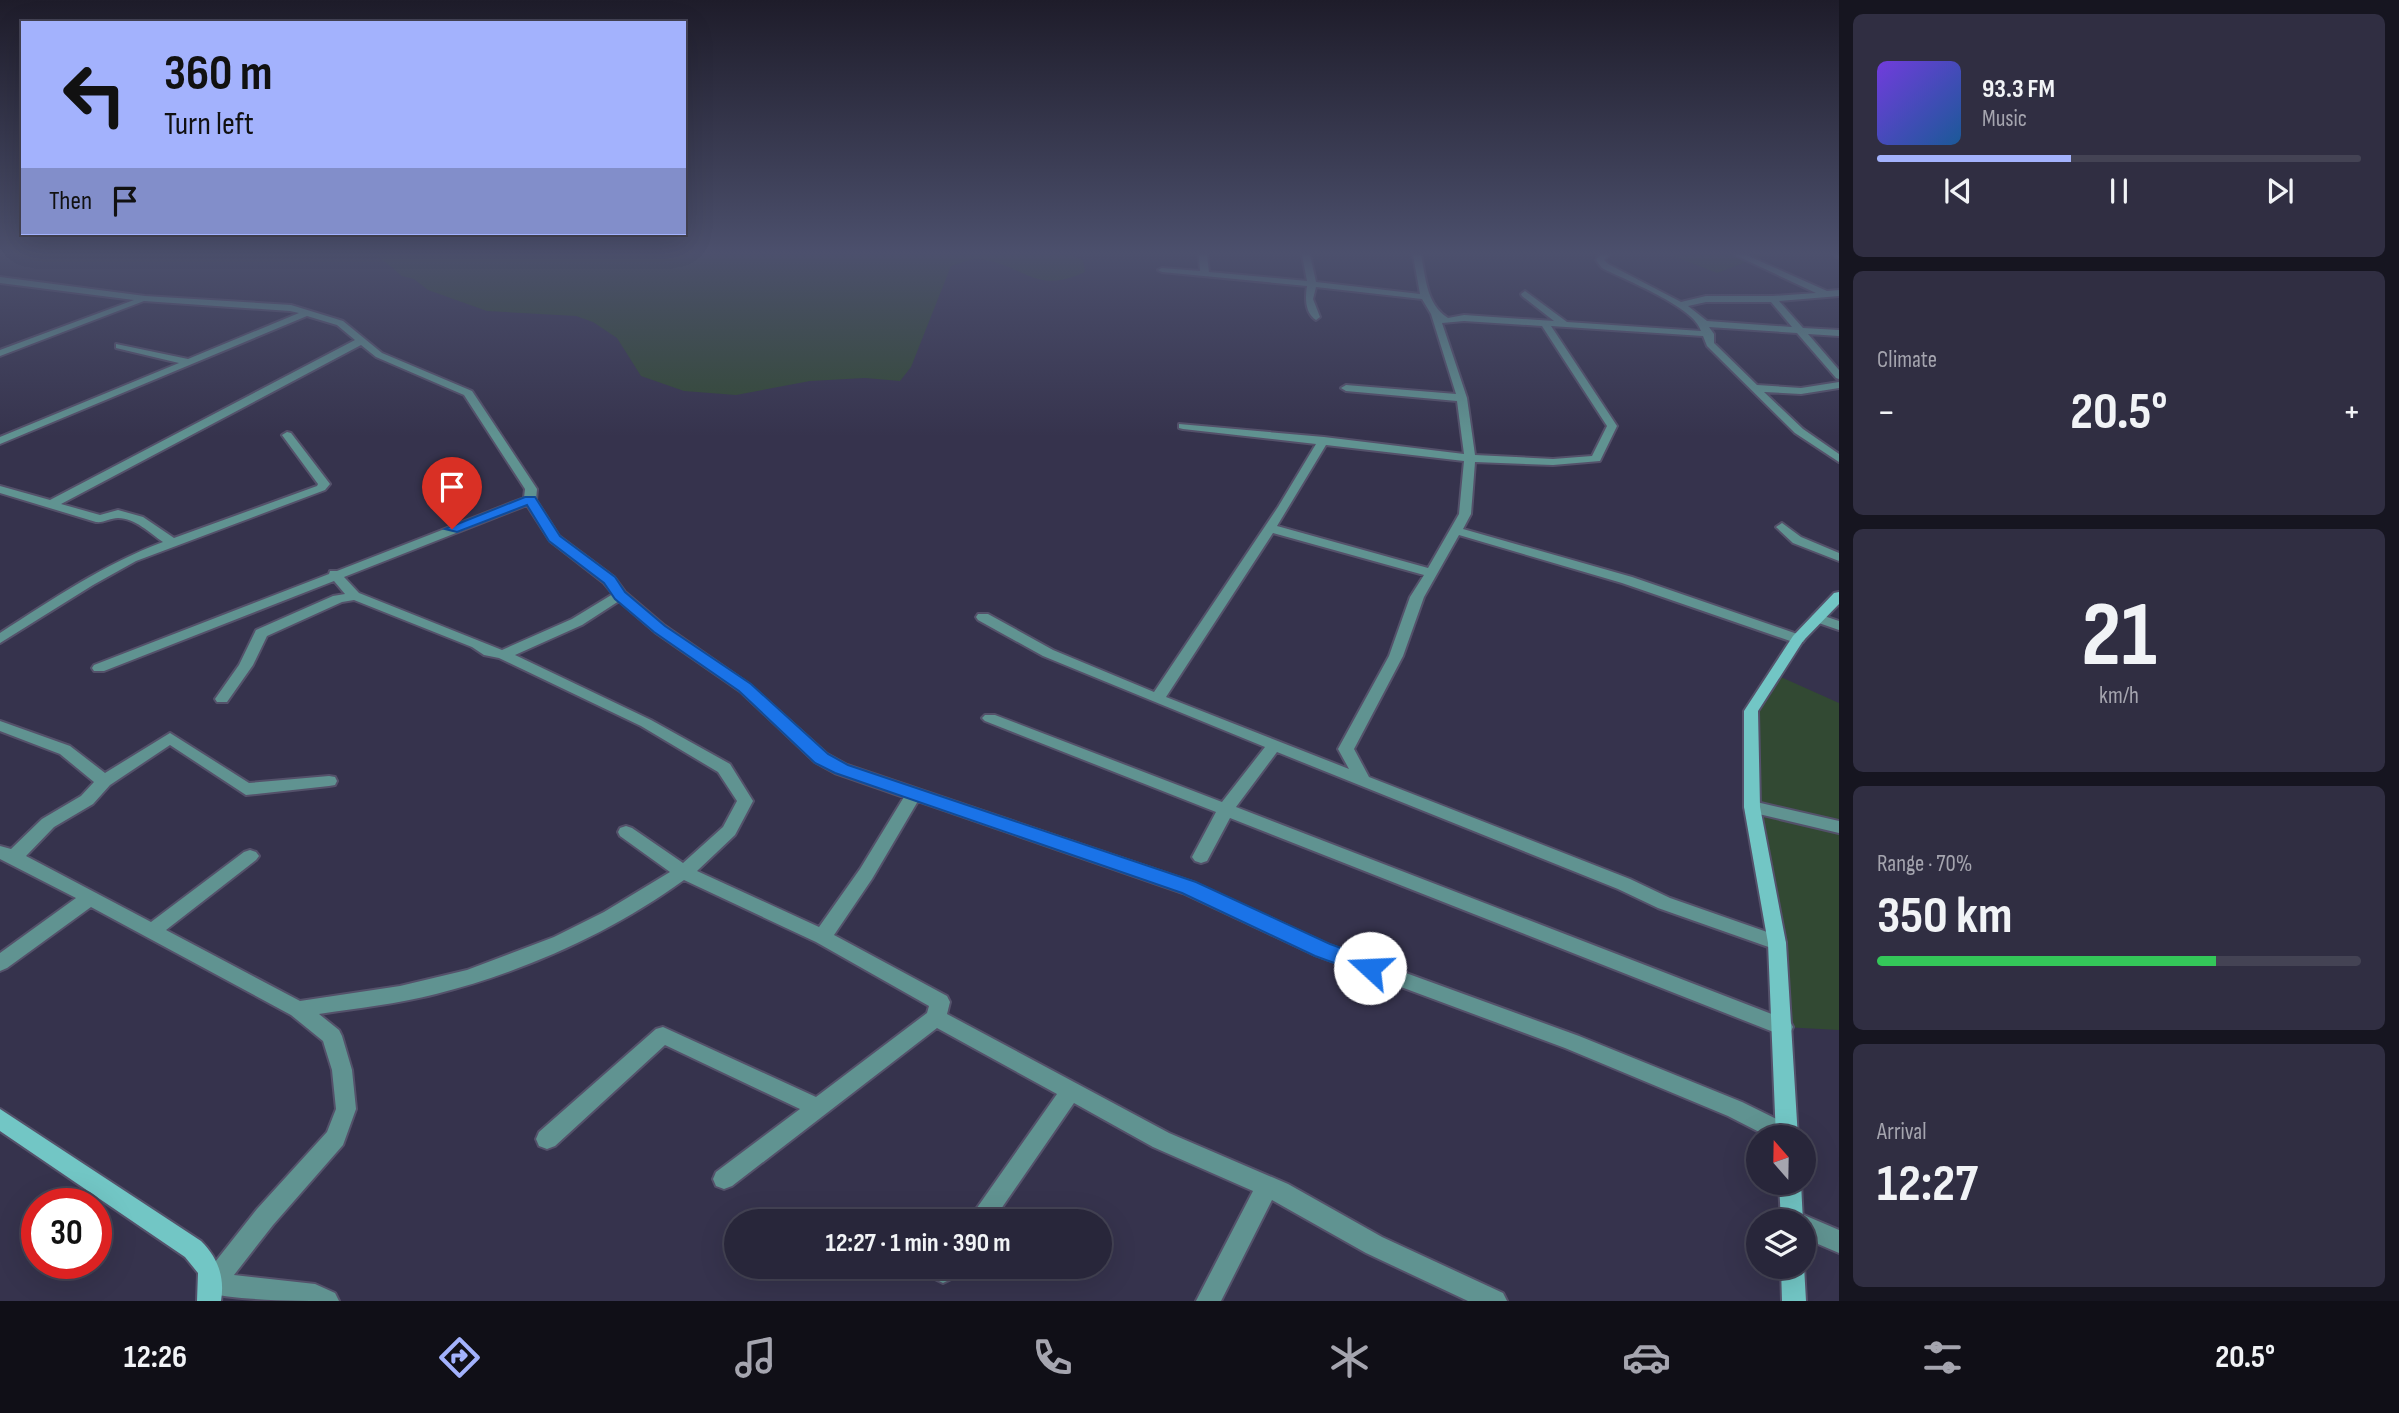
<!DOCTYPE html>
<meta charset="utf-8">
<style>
:root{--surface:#28263a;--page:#302e42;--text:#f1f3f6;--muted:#a5a5af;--line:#444354;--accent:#a3b2fd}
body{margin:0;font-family:"Sofia Sans Condensed",sans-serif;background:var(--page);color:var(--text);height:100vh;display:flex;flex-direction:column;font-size:26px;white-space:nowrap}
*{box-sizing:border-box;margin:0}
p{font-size:23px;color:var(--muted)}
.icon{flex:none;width:38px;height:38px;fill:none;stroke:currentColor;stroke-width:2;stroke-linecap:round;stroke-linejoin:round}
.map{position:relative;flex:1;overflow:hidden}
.drawer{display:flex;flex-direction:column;gap:14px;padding:14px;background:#161520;width:560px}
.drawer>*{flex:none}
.banner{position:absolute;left:21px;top:21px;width:665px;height:214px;border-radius:0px;box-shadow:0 7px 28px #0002,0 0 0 2px var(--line);background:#a3b2fd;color:#111;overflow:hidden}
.needle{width:46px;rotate:340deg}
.fabs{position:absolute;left:1746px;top:1125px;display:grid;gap:14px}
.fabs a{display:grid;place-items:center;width:70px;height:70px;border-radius:50%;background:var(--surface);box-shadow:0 7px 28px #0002,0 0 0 2px var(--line);font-size:35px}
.speed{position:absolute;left:21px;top:1188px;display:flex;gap:14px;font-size:35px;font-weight:700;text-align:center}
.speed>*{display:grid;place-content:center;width:91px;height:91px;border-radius:50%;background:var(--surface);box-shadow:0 7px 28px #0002,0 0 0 2px var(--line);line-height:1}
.speed .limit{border:10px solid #d22;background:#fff;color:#111}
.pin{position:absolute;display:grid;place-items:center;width:60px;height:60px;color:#fff;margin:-72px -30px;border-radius:50% 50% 50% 0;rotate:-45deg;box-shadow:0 0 7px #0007}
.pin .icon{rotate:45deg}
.me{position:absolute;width:77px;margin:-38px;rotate:290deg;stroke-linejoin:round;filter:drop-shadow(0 0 5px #0008)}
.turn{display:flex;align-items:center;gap:24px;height:147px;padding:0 28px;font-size:32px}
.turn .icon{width:91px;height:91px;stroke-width:2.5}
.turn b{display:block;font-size:49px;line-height:60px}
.then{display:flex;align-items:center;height:66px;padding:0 28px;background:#0003;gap:14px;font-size:26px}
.big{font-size:52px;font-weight:700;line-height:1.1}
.drawer .tile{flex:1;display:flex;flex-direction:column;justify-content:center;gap:10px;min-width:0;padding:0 24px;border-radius:10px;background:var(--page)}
.drawer .dial{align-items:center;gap:0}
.dial b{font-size:91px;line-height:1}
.song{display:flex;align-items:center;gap:21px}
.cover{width:84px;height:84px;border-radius:10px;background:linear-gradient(135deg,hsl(260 70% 55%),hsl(210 70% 35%))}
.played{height:7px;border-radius:4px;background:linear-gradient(90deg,var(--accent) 40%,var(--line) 40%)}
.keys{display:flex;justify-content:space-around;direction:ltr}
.heat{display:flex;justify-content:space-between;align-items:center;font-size:38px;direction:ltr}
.charge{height:10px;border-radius:5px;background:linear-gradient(90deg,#34c759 70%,var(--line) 0)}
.trip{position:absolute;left:724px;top:1209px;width:388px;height:70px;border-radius:35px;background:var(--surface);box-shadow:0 7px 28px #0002,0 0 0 2px var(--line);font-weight:700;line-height:70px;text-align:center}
.menu{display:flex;height:112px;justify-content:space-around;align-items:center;background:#100f17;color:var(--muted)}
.menu .icon{width:49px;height:49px}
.menu .active{color:var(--accent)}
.menu b{font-size:32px;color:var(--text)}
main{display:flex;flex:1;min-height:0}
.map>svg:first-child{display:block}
.green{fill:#324933}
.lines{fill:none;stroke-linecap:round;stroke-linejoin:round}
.street-casing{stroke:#54516a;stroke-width:4}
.secondary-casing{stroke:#54516a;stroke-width:4}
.street{fill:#609391;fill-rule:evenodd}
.secondary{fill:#72c6c5;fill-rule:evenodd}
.route{fill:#1a73e8;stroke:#114b97;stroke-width:2}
</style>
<main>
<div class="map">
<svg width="1839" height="1301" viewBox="0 0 1839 1301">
<rect width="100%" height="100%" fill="#36334d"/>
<path class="green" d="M 377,255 L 1071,255 L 1083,260 L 1085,272 C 1033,296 1024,263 977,259 C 969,259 959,264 951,266 L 911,367 L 900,381 L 865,378 L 810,381 L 736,395 L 684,391 L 641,376 L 617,338 L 593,322 L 576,316 L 487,311 L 428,290 L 414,279 L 402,276 Z
M 1671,255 L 1765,255 L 1717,273 Z
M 1774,674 L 1839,703 L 1839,1030 L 1783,1027 L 1757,845 L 1751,711 Z"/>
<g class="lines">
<defs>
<path id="street" d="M 1199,255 L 1207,255 L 1209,272 L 1307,281 L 1302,255 L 1310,255 L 1316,282 L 1420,294 L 1413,255 L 1421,255 C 1426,278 1426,304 1448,318 L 1464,315 L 1554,321 L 1522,296 L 1521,294 L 1525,291 L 1567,322 L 1701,331 C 1695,307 1625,280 1602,268 L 1596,260 L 1600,255 L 1609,255 L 1604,260 L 1608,264 L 1681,302 L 1706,296 L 1773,296 L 1816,293 L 1735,255 L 1746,255 L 1827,291 L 1839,290 L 1839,296 L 1779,301 L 1803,328 L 1839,330 L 1839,336 L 1808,334 L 1839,370 L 1839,379 L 1836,378 L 1797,333 L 1709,327 L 1714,334 L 1714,343 L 1757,385 L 1801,388 L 1839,382 L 1839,388 L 1801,394 L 1764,392 L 1803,429 L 1839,454 L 1839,462 L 1795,433 L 1707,346 L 1703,336 L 1551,326 L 1617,426 L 1600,461 L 1553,465 L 1475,462 L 1471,514 L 1463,529 L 1632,577 L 1803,636 L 1805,639 L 1803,642 L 1793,642 L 1622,583 L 1459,535 L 1424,597 L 1403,656 L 1354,749 L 1369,777 L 1630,879 L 1670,898 L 1784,938 L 1786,943 L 1784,948 L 1777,950 L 1658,908 L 1618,889 L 1277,752 L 1236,807 L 1790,1021 L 1793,1027 L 1790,1033 L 1783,1035 L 1776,1033 L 1230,818 L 1207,861 L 1201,863 L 1195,861 L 1192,857 L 1216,812 L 985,721 L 982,718 L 985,715 L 995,715 L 1222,802 L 1265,747 L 1043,656 L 978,620 L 976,617 L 978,614 L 988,614 L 1053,650 L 1154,692 L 1278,507 L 1316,444 L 1183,429 L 1179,428 L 1179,424 L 1324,437 L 1464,454 L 1457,401 L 1346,391 L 1341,388 L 1346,385 L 1456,394 L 1431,314 L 1422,299 L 1316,287 L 1313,299 L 1320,317 L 1316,320 C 1305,313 1305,298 1307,286 L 1162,272 L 1158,270 L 1162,268 L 1200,271 ZM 1706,302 L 1771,302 L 1792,327 L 1707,321 L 1688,306 ZM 1464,321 L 1542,326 L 1607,426 L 1592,456 L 1553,459 L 1475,455 L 1467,398 L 1442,323 ZM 1326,445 L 1464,461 L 1459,514 L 1428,568 L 1277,526 ZM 1273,533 L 1424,575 L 1410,597 L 1389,656 L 1338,749 L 1349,769 L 1166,697 Z
M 1834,255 L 1839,255 L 1839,258 Z
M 0,277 L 145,296 L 291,305 L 343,321 L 382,353 L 472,391 L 537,489 L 536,500 L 559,536 L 614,577 L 625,592 L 665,626 L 750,685 L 827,754 L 847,765 L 1195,883 L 1329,945 L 1579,1036 L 1742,1102 L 1795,1128 L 1797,1138 L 1771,1138 L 1728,1116 L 1565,1048 L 1315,955 L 1183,893 L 918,801 L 872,879 L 834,935 L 947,996 L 950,1002 L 947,1014 L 1169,1133 L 1288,1184 L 1382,1237 L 1503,1293 L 1507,1301 L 1468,1301 L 1366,1253 L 1272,1200 L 1221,1301 L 1196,1301 L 1253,1191 L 1153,1147 L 1074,1103 L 992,1222 L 967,1222 L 1057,1094 L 937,1028 L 732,1186 L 724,1189 L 716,1186 L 713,1179 L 716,1172 L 800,1109 L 665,1045 L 555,1146 L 547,1149 L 539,1146 L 536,1139 L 539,1132 L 656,1029 L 663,1027 L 816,1097 L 927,1013 L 929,1006 L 816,942 L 684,880 C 611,933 523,972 436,994 C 397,1004 358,1008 319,1014 L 339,1030 L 342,1036 L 352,1070 L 356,1109 L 343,1145 L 273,1225 L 234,1275 L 315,1284 L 335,1293 L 339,1301 C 301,1301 238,1301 204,1292 L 200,1284 L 204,1276 L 257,1209 L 327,1132 L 336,1109 L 332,1070 L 323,1041 L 291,1015 L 91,907 L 7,968 L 0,971 L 0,953 L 76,898 L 0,859 L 0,846 L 11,849 L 42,819 L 81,796 L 94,782 L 60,754 L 0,731 L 0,721 L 70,746 L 105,773 L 170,733 L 249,783 L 329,776 L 335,777 L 337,781 L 335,785 L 329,786 L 246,795 L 170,745 L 110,785 L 93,804 L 54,827 L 26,856 L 151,922 L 244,852 L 250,850 L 256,852 L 259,856 L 256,860 L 166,930 L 300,1001 L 400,986 L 467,970 L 554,937 L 604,912 L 670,872 L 620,836 L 618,832 L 620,828 L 626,826 L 632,828 L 683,863 L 723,827 L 737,801 L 718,772 L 641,726 L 499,658 L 484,655 L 472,647 L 354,600 L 342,602 L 267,636 L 253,665 L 227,702 L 217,702 L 215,699 L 239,665 L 256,630 L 333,596 L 345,594 L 334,581 L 104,671 L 94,671 L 92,668 L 94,665 L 329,574 L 330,571 L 337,571 L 524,498 L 525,489 L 464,395 L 376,357 L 361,345 L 61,504 L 100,515 L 118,510 L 143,517 L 174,538 L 317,486 L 318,484 L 282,435 L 287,432 L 291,433 L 330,484 L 325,490 L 136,561 L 93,585 L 0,643 L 0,633 C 53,599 104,564 163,542 C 150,533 135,518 118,518 C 110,518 104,523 96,522 L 0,493 L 0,486 L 50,500 L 355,340 L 337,325 L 307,316 L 0,444 L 0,437 L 179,363 L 116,348 L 116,344 L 188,359 L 299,313 L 290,311 L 144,301 L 0,356 L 0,350 L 134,300 L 0,283 ZM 527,505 L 550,541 L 604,583 L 613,594 L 572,619 L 502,650 L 359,593 L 344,577 ZM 619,601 L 655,632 L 740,691 L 815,762 L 835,773 L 904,797 L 860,869 L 819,927 L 697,871 L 735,835 L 753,801 L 730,764 L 651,720 L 515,655 L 582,625 Z
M 1782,523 L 1801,537 L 1839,553 L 1839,561 L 1793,543 L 1776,527 Z
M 1818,614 L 1839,621 L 1839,630 L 1813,621 L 1811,618 L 1813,615 Z
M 1752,801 L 1839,821 L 1839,833 L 1746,811 L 1744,807 L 1746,803 Z
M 1804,1215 L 1839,1230 L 1839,1253 L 1804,1238 L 1804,1222 L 1795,1222 L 1796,1218 Z
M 933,1267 L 958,1267 L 951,1279 L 943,1283 L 935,1279 L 931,1271 Z"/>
<path id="secondary" d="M 1839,592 L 1839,604 L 1803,641 L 1758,711 L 1760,807 L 1786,943 L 1798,1138 L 1776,1138 L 1768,943 L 1744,807 L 1744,711 L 1793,636 L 1834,593 Z
M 0,1109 L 201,1241 C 218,1258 225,1277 221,1301 L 197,1301 L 198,1273 L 185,1257 L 0,1131 Z
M 1779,1183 L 1801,1183 L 1803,1222 L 1781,1222 Z
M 1804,1266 L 1806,1301 L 1782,1301 L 1781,1267 Z"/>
</defs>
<use href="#street" class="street-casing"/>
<use href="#secondary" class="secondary-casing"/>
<use href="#street" class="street"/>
<use href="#secondary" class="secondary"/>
</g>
<linearGradient id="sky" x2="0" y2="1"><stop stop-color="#1e1c2a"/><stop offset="0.58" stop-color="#4c506d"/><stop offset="1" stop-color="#4c506d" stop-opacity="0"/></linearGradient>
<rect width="1839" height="437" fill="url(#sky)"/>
<path class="route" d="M 525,497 L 535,497 L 560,536 L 615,577 L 625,592 L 665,626 L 751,684 L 828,754 L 848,765 L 1196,882 L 1330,944 L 1377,961 L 1380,968 L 1377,974 L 1370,976 L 1315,956 L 1182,893 L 835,773 L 815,763 L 739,691 L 654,632 L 615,599 L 604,583 L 549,541 L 527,505 L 457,532 L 445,529 Z"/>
</svg>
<div class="fabs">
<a><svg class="needle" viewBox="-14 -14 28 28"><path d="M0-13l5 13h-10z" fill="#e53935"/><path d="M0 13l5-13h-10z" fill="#a5a5af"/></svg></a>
<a><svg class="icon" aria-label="layers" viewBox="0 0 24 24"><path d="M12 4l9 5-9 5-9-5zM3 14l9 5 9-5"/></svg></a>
</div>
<div class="speed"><div class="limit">30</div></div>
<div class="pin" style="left:452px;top:529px;background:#d93025"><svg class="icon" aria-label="arrive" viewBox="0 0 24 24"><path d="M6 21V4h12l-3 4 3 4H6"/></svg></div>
<svg class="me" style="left:1370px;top:968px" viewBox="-20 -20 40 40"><circle r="19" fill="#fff"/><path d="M0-13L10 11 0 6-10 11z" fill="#1a73e8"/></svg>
<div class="trip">12:27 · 1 min · 390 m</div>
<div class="banner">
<div class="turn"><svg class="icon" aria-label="left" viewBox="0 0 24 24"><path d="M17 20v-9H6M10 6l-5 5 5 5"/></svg><div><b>360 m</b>Turn left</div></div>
<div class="then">Then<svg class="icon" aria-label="arrive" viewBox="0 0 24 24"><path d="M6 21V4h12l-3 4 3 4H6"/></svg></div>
</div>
</div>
<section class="drawer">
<div class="tile">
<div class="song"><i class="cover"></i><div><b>93.3 FM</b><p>Music</p></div></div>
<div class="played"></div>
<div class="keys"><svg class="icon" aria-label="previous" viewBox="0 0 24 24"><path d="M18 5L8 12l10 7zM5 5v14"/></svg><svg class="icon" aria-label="pause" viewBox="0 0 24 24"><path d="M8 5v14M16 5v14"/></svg><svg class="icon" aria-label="next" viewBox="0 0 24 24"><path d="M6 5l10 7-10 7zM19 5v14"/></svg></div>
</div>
<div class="tile"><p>Climate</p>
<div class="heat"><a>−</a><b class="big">20.5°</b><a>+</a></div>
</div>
<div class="tile dial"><b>21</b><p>km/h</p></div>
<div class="tile"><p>Range · 70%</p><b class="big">350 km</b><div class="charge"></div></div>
<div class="tile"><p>Arrival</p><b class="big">12:27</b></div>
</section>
</main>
<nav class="menu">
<b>12:26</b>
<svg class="icon active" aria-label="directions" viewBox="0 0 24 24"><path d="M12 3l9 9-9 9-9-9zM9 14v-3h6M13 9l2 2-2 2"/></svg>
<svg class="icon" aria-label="music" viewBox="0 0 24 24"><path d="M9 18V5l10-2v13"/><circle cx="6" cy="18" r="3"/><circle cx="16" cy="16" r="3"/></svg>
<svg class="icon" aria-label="phone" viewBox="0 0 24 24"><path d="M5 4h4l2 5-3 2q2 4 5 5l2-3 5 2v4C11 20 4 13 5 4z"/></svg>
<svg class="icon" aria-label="climate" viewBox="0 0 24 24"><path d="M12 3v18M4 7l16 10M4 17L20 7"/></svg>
<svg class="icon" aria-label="car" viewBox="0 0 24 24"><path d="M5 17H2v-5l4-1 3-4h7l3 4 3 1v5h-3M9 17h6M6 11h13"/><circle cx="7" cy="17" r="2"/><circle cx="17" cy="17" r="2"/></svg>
<svg class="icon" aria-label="filters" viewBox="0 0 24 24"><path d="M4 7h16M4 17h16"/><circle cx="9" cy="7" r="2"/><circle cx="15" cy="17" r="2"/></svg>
<b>20.5°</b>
</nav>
